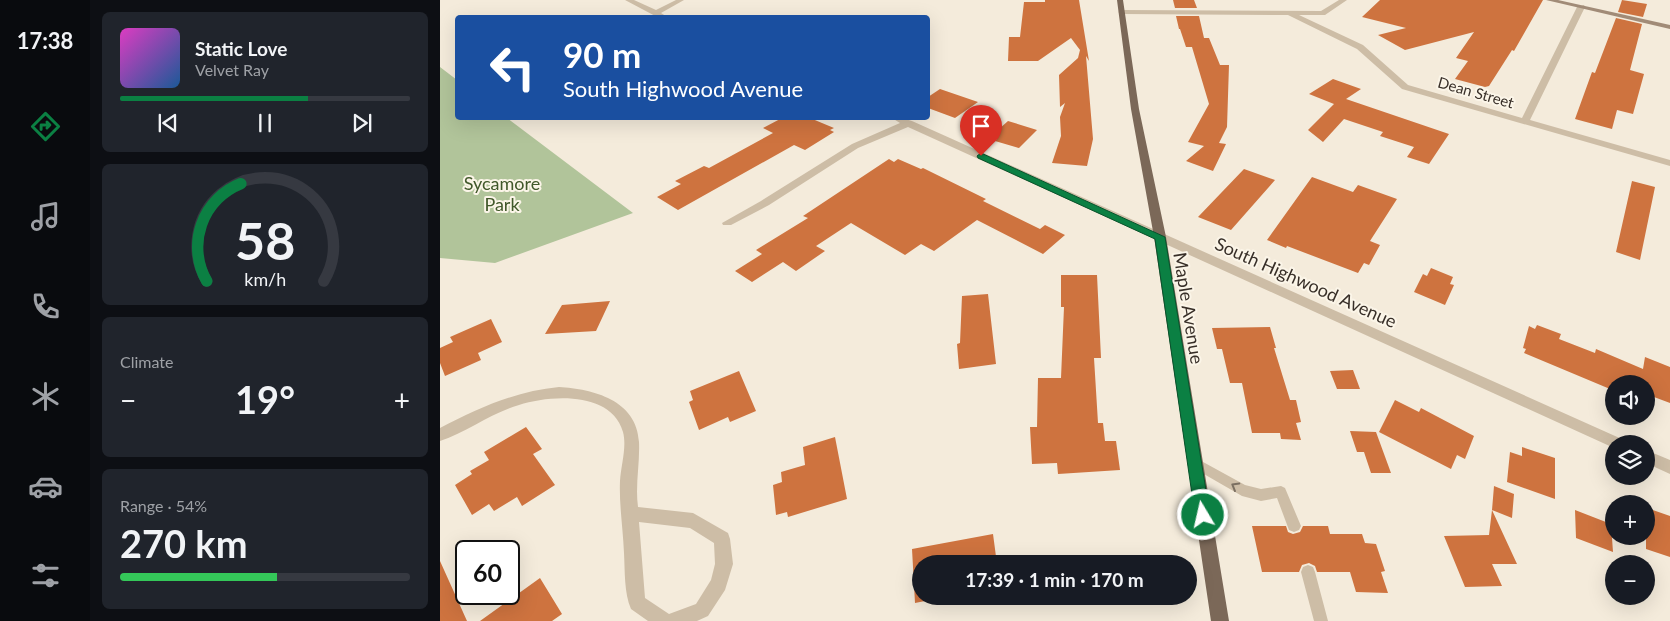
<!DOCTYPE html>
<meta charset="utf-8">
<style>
:root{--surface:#171b24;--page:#20242c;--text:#f1f3f6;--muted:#9ea1a6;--line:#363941;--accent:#0b8043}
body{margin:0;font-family:Lato,sans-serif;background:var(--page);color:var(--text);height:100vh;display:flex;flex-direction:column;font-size:19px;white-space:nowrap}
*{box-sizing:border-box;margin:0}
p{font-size:16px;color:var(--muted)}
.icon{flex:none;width:28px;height:28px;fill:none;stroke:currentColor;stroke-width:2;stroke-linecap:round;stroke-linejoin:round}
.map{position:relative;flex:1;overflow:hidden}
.drawer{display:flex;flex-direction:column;gap:12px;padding:12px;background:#0d0f14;width:350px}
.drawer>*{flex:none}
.guide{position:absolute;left:15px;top:15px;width:475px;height:105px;border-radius:5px;box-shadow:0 5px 20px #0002;background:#1a4fa0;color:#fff;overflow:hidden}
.tools{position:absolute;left:1165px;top:375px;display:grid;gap:10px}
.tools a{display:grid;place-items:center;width:50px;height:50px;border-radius:50%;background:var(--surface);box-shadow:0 5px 20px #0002;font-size:25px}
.speed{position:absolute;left:15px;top:540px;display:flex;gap:10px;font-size:25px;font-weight:700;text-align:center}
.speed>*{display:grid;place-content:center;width:65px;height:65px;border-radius:50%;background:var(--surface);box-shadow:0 5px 20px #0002;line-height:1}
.speed .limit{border:2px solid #111;border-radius:8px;background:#fff;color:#111}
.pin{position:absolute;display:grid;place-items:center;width:42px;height:42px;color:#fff;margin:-51px -21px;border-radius:50% 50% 50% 0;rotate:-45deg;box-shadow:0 0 5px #0007}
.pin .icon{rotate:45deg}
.me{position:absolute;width:55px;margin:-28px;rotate:351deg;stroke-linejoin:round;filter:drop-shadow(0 0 4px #0008)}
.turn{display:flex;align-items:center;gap:18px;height:105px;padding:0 25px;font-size:22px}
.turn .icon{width:65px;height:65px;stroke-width:2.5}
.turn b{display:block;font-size:35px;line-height:42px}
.big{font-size:38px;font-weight:700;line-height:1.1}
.drawer .tile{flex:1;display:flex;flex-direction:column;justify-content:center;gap:8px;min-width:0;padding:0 18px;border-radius:8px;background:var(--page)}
.drawer .dial{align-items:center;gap:0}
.dial svg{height:130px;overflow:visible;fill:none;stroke:var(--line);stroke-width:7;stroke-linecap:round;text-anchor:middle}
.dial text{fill:var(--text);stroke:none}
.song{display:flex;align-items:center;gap:15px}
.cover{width:60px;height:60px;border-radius:8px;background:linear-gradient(135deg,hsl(310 70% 55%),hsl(210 70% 35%))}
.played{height:5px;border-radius:2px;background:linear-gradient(90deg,var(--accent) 65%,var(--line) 65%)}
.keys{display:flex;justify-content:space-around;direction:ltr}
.heat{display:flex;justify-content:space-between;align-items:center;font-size:28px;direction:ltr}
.charge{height:8px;border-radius:4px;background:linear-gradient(90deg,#34c759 54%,var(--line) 0)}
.trip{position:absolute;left:472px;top:555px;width:285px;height:50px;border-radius:25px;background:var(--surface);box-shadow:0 5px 20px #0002;font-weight:700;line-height:50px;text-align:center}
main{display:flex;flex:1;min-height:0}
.tab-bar{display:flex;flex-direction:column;width:90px;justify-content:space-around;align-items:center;background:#090b0e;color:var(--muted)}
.tab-bar .icon{width:35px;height:35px}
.tab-bar .on{color:var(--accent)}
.tab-bar b{font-size:22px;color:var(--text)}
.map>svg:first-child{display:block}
.green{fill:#b1c49a}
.building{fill:#ce733f}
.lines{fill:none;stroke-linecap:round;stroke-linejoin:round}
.lane{fill:#cdbda6;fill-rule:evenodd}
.street{fill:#cdbda6;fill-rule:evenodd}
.secondary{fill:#a18b77;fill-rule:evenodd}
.primary{fill:#7b6858;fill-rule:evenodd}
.oneway{stroke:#7b6f61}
.route{fill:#0b8043;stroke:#07532c}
.labels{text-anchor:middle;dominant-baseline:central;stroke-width:4;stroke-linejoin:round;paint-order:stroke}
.far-street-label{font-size:15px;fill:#382f28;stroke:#fbf5e8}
.park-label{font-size:18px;fill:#41582a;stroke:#fbf5e8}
.street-label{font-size:18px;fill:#382f28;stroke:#fbf5e8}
</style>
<main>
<nav class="tab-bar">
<b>17:38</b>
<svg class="icon on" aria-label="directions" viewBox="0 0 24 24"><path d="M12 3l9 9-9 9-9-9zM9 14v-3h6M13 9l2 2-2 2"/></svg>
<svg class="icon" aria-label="music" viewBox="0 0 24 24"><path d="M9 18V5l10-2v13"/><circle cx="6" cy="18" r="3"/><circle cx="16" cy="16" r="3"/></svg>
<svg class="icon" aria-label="phone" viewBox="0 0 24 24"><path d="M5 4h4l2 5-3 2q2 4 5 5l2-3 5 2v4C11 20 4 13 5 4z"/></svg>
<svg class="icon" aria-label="climate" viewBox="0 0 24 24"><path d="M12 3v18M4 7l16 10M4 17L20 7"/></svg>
<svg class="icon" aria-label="car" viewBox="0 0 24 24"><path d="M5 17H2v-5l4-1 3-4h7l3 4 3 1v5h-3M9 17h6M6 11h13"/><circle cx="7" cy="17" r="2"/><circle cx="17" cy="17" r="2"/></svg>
<svg class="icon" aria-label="filters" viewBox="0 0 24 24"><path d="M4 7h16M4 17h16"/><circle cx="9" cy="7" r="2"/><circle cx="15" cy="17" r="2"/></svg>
</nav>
<section class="drawer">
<div class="tile">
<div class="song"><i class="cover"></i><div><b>Static Love</b><p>Velvet Ray</p></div></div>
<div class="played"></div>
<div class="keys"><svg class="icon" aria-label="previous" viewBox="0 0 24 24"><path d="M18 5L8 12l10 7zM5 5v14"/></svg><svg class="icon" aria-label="pause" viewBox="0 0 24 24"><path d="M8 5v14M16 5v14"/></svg><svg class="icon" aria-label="next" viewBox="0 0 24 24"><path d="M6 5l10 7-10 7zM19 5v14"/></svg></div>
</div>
<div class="tile dial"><svg viewBox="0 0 100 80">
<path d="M14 69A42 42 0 1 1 86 69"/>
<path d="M14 69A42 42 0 0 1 35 9" stroke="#0b8043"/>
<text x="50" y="56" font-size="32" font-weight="700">58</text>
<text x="50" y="72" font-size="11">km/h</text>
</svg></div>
<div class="tile"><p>Climate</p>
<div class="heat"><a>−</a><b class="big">19°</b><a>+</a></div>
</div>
<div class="tile"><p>Range · 54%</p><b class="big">270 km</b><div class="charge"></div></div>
</section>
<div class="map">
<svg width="1230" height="621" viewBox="0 0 1230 621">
<rect width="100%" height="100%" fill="#f4ebdb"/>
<path class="green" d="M 0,67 L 17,80 L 18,118 L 67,118 L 193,213 L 55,263 L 0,258 Z"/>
<path class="building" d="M 605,0 L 639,0 L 649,61 L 646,56 L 653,139 L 647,166 L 612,163 L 621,136 L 620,117 L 625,103 L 620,107 L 619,75 L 638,58 L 640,50 L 631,38 L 598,61 L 568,61 L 569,37 L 580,37 L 584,2 L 605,2 Z
M 733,0 L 754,0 L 757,8 L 735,8 Z
M 940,0 L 1103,0 L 1074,51 L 1072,50 L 1049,86 L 1045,87 L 1015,79 L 1028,61 L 1016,58 L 1034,32 L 965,50 L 938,35 L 966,28 L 922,17 Z
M 1182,0 L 1207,4 L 1203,17 L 1178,12 Z
M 736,16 L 759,16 L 764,38 L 769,38 L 780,65 L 789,65 L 787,127 L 779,143 L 786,144 L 773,171 L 746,161 L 764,146 L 748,142 L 769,104 L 752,47 L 746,47 L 740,29 L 739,29 Z
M 1176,18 L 1202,24 L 1190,70 L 1204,74 L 1193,114 L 1177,110 L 1172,129 L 1135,119 L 1152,72 L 1155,73 Z
M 893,79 L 921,89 L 906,99 L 1009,134 L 989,164 L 967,157 L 974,147 L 940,136 L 943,132 L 904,119 L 883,142 L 868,130 L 894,104 L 869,94 Z
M 500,89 L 538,102 L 515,118 L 488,108 L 488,97 Z
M 342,118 L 370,118 L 394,128 L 390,130 L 394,132 L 365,150 L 354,145 L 238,210 L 217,197 L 241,184 L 235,181 L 264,166 L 269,168 L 333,133 L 323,128 Z
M 568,121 L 597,130 L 579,148 L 555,141 L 557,139 L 550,137 Z
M 449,159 L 454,162 L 458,159 L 481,169 L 483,168 L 546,199 L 543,201 L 600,229 L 605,225 L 625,235 L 603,254 L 537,220 L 494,251 L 481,244 L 465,255 L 411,223 L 376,246 L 385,251 L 356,271 L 343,262 L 312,282 L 295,271 L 322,254 L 316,250 L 368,218 L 363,216 Z
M 804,169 L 835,180 L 791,230 L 758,217 Z
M 872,177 L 913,192 L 918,185 L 957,199 L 930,241 L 940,245 L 929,265 L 924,263 L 918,273 L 847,246 L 846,248 L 827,240 Z
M 1192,181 L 1215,187 L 1200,260 L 1176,252 Z
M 991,268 L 1013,277 L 1010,284 L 1014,285 L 1005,305 L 974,292 L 983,274 L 987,276 Z
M 621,275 L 657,275 L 661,358 L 654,358 L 658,423 L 663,423 L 665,441 L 676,441 L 680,470 L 618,474 L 617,463 L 592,464 L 590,427 L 597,427 L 598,378 L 621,378 L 624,307 L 621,307 Z
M 548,294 L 556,364 L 519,369 L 517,344 L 520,343 L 522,296 Z
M 170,301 L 156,331 L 105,334 L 122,305 Z
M 51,319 L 62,342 L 38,353 L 41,360 L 5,376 L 0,363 L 0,348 L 13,342 L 10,337 Z
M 1097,325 L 1121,334 L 1119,339 L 1155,353 L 1156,349 L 1203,369 L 1205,357 L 1230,367 L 1230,403 L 1206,394 L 1206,384 L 1171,384 L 1170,389 L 1084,353 L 1086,349 L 1083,348 L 1089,326 L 1095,329 Z
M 830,327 L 836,348 L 834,348 L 850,400 L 856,400 L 861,422 L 856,423 L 861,440 L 841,439 L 840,433 L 812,433 L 802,383 L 790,383 L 782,349 L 777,349 L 772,328 Z
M 913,370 L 920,389 L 897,389 L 890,371 Z
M 299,371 L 316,411 L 290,422 L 288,417 L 259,430 L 249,402 L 253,400 L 250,391 Z
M 955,400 L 979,412 L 981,408 L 1034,436 L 1025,459 L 1017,455 L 1011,469 L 939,432 Z
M 86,427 L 102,449 L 93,454 L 115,485 L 82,506 L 77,497 L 54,511 L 49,504 L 32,515 L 15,485 L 32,474 L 30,471 L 49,460 L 44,452 Z
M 910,431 L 936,432 L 951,473 L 931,473 L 924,452 L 917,452 Z
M 395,437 L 407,499 L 348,517 L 347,512 L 336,515 L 333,485 L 342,482 L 341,472 L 365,465 L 363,447 Z
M 1082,447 L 1115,458 L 1115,499 L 1067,482 L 1070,452 L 1082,456 Z
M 1054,486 L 1074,494 L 1072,518 L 1052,510 Z
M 1207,508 L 1230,516 L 1230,557 L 1206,549 L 1206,529 L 1209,530 Z
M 1052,510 L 1077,564 L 1052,564 L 1062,586 L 1025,587 L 1004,536 L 1049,535 Z
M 1135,510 L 1171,524 L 1173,552 L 1136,538 Z
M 812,526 L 846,526 L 848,532 L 853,534 L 860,532 L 863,526 L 888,526 L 890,534 L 922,534 L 925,543 L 936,544 L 945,571 L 941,572 L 948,593 L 916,592 L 910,572 L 877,572 L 875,566 L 869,563 L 862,565 L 859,572 L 822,572 Z
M 553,534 L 557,564 L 481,564 L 481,596 L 510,596 L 475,603 L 472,549 Z
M 729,556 L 731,564 L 653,564 L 653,559 Z
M 0,561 L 27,621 L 0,621 Z
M 100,578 L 122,614 L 112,621 L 40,621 Z
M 655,596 L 736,596 L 736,597 L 655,600 Z"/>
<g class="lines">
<path class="lane" d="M 754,457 L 805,485 L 821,489 L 841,486 L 845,488 L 861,526 L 859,530 L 854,532 L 849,530 L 837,498 L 821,501 L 802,496 L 750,466 L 748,462 L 750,458 Z
M 868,565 L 873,567 L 875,572 L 888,621 L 874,621 L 861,572 L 863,567 Z"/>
<path class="street" d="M 185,0 L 194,0 L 216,10 L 236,0 L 244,0 L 221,13 L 229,18 L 219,18 Z
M 899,0 L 907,0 L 885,15 L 859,15 L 923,45 L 968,85 L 1082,118 L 1137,7 L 1144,5 L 1145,7 L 1090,120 L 1230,160 L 1230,166 L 962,89 L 917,49 L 848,15 L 682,14 L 678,12 L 682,10 L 881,11 Z
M 452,118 L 462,118 L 472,121 L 1184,440 L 1186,444 L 1174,444 L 1174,448 L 468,127 L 418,148 L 329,205 L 291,225 L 283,225 L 282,223 L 321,201 L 412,144 L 460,123 Z
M 119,387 C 153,389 197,400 199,442 C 200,464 195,485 198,507 L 253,513 L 288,533 L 290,539 L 293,564 L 285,590 L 268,616 L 257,621 L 208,621 L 191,609 C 184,593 185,571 184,553 C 183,529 179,504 180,481 C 181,465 187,447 183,432 C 171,391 111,395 79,405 C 51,413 27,432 0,441 L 0,428 C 38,408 76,391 119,387 ZM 199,522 L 250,528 L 274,543 L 275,564 L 271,580 L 256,604 L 229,614 L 205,598 Z
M 1206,450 L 1230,460 L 1230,474 L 1206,463 Z"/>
<path class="secondary" d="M 1106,0 L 1118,0 L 1230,25 L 1230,29 Z"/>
<path class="primary" d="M 677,0 L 683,0 L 699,109 L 726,237 L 789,621 L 771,621 L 714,237 L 691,109 Z"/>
</g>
<defs><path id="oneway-chevron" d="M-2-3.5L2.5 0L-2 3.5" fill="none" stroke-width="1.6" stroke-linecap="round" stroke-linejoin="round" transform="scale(1.25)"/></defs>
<use class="oneway" href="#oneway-chevron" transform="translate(795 486) rotate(-150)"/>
<path class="route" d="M 541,153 L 725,237 L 770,515 L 768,520 L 763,522 L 758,520 L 755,515 L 715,239 L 538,158 L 537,156 Z"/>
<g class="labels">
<g class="far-street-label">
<text transform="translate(1036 92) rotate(16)">Dean Street</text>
</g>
<g class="park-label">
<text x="62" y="183">Sycamore<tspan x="62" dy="21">Park</tspan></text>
</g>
<g class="street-label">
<text transform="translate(866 282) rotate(24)">South Highwood Avenue</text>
<text transform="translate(749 308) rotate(81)">Maple Avenue</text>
</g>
</g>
</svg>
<div class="tools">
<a><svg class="icon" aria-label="sound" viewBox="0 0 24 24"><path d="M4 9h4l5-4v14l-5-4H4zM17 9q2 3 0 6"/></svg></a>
<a><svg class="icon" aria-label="layers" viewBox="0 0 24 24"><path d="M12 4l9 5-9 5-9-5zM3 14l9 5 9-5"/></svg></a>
<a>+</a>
<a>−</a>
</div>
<div class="speed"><div class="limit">60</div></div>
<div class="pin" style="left:541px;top:156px;background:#d93025"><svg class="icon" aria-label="arrive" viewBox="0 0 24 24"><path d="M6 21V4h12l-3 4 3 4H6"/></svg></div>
<svg class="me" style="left:763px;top:515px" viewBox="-20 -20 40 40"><circle r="17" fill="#0b8043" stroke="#fff" stroke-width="3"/><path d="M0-11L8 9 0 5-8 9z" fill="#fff"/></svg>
<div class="trip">17:39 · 1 min · 170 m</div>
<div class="guide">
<div class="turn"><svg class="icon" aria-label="left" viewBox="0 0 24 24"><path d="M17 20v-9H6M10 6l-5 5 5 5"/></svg><div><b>90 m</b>South Highwood Avenue</div></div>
</div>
</div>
</main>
